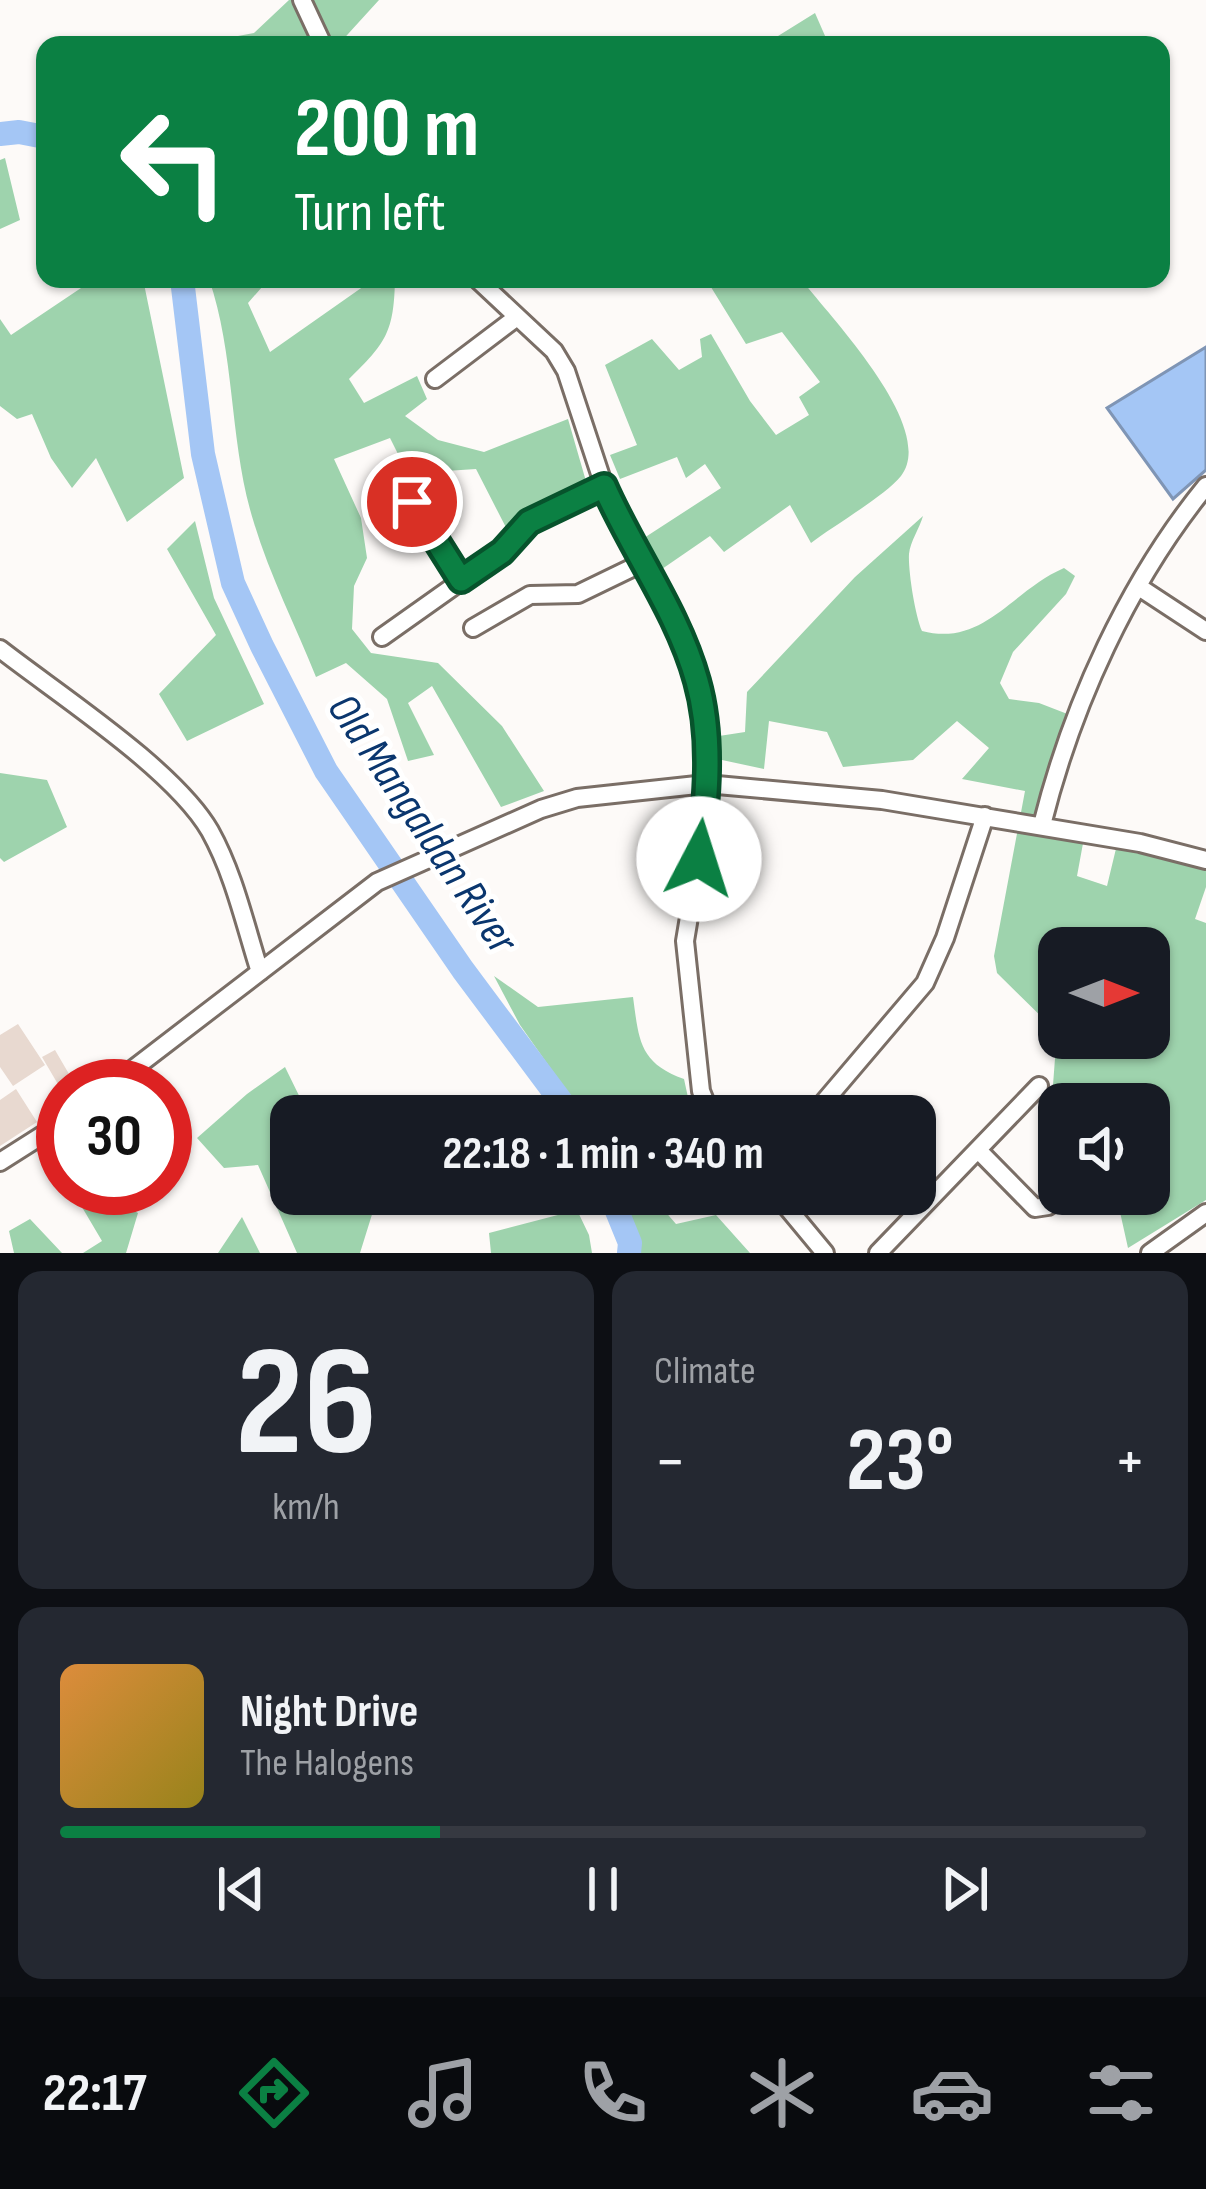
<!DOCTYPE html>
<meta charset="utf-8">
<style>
:root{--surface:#171b24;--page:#242831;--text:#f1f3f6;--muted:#9ea1a6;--line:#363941;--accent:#0b8043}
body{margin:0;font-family:"Sofia Sans Condensed",sans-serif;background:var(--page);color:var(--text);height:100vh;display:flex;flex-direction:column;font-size:45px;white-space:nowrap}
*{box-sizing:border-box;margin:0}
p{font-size:39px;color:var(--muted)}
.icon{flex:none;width:66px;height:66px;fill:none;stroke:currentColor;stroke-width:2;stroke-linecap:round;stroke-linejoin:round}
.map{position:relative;height:1253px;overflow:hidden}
.drawer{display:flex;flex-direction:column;gap:18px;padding:18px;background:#0d0f14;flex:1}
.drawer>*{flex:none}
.guide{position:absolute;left:36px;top:36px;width:1134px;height:252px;border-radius:24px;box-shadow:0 3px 9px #0004;background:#0b8043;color:#fff;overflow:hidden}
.needle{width:78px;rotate:90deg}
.controls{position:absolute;left:1038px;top:927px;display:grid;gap:24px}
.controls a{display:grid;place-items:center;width:132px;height:132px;border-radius:24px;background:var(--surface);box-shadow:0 3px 9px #0004;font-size:60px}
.speed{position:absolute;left:36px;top:1059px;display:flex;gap:24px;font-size:60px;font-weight:700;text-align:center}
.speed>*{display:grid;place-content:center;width:156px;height:156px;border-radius:50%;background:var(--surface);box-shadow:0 3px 9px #0004;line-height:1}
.speed .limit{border:18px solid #d22;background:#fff;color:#111}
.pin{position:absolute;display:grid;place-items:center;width:102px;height:102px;color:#fff;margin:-51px;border:6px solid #fff;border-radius:50%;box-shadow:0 3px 12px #0007}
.me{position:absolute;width:132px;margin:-66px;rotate:5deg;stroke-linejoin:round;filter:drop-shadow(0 0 9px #0008)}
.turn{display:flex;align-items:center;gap:42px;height:252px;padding:0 60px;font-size:54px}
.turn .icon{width:156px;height:156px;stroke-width:2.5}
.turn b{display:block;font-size:84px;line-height:102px}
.big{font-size:90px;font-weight:700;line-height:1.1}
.drawer .card{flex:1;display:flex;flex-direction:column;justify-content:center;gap:18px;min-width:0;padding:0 42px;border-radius:24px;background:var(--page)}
.drawer .dial{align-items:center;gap:0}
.dial b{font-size:156px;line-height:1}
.song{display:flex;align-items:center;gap:36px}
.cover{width:144px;height:144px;border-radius:18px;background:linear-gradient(135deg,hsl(30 70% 55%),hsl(50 70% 35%))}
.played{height:12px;border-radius:6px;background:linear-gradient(90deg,var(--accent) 35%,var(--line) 35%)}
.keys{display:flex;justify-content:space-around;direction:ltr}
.heat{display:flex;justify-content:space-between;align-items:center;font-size:66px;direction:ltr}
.drawer .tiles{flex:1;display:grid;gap:18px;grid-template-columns:1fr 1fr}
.card:last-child{grid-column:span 2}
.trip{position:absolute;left:270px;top:1095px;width:666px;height:120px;border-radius:24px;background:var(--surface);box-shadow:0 3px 9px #0004;font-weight:700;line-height:120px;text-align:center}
.tabs{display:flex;height:192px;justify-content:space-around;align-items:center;background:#090b0e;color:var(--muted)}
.tabs .icon{width:84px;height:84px}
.tabs .current{color:var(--accent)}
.tabs b{font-size:54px;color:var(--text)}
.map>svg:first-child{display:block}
.forest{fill:#9ed3ad;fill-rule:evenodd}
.water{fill:#a4c6f5;stroke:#7f95b5;stroke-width:3}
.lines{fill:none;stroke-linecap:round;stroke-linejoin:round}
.river{stroke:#a4c6f5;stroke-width:24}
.building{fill:#e8d9d0}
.street-casing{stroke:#7a6e66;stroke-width:22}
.street{stroke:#fff;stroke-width:16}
.route-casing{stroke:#07532c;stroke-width:30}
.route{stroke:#0b8043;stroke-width:21}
.labels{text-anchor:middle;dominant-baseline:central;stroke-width:10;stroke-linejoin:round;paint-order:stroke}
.water-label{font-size:45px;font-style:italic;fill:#0a366e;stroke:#fff}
</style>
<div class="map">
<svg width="1206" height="1253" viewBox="0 0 1206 1253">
<rect width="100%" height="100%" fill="#fdfaf8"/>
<path class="forest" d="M 289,0 L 379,0 L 338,45 L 211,45 L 222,39 L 254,33 Z
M 815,13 L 829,45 L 782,45 L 778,36 Z
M 5,158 L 20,220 L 0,229 L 0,160 Z
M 81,279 L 143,279 L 184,478 L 127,522 L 96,458 L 72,488 L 51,458 L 32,414 L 17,419 L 0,406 L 0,319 L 11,335 L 84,286 Z
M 209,279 L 269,279 L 248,303 L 270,352 L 374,279 L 395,279 C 394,332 386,343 349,379 L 364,403 L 417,376 L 427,399 L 405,416 L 438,440 L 484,452 L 568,419 L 592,502 L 551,525 L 517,549 L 476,469 L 446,471 L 422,481 L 398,454 L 390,438 L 334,459 L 361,518 L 367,558 L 354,586 L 352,629 L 371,653 L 438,663 L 502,726 L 544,791 L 501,807 L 432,686 L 408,703 L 434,755 L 408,761 L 387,699 L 346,663 L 316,677 C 296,627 270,576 254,523 C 229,444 236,358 209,279 Z
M 706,279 L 801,279 C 830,317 938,428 901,476 C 885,496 833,526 811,543 L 790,505 L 724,552 L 710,536 L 646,580 L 627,549 L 721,488 L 705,464 L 686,478 L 677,457 L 620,479 L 610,455 L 637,445 L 605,365 L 652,339 L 679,370 L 702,357 L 700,339 L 711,334 L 750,401 L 776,435 L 809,415 L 799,397 L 820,382 L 782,332 L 746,344 Z
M 923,516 C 920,527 910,542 909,554 C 908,570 915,615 922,631 C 984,647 1011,591 1064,568 L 1075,576 L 1066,594 L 1013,652 L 1000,683 L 1009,699 L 1039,703 L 1083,720 L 1067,757 L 1048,820 L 1086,827 L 1077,876 L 1107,886 L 1120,832 L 1206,853 L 1206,887 L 1195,919 L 1206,923 L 1206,1200 L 1128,1248 L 1116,1194 L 1149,1194 L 1149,1104 L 1064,1104 L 1053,1085 L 1057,1032 L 997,973 L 994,956 L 1025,791 L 962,779 L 989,748 L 957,721 L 913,760 L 843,767 L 827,732 L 769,721 L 764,769 L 722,760 L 719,736 L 745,732 L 747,692 L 855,577 ZM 1059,948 L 1149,948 L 1149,1038 L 1059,1038 Z
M 195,521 L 214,598 L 264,704 L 187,741 L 159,694 L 216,635 L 167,549 Z
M 0,773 L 47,780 L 67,827 L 4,862 L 0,858 Z
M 494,976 L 538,1007 L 633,997 C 639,1040 639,1063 684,1079 L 692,1116 L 584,1116 L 520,1025 Z
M 285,1067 L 309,1116 L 291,1116 L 291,1194 L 395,1194 L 374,1208 L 360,1253 L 297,1253 L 258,1165 L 224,1168 L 197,1138 L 247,1094 Z
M 83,1188 L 103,1194 L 138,1213 L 126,1253 L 83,1253 L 102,1241 L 76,1197 Z
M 626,1194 L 650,1194 L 676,1224 L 716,1215 L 750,1253 L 636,1253 Z
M 577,1210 L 589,1235 L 592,1253 L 491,1253 L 489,1233 Z
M 242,1217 L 260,1253 L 218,1253 Z
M 30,1219 L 62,1253 L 14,1253 L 9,1231 Z"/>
<path class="water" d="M 1206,347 L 1206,470 L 1173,499 L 1107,408 Z"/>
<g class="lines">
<path class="river" d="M 0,134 L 19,132 L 45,137
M 182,279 L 203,454 L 233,583 L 262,646 L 326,771 L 463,970 L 572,1116
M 610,1194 L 630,1243 L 629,1253"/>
</g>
<path class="building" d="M 18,1024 L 45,1065 L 13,1086 L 0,1067 L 0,1035 Z
M 55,1050 L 76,1086 L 59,1086 L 42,1057 Z
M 16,1089 L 37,1122 L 0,1146 L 0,1100 Z"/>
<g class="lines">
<defs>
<path id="street" d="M 302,0 L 323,45
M 477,279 L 554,351 L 566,371 L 604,486 L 674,621 L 698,681 L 704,711 L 706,784 L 702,839 L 685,941 L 701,1091 L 711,1116
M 435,379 L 517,317
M 412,502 L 461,580
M 1139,587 L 1206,631
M 473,628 L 530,595 L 578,594 L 642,563
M 382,637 L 502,552 L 529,522 L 604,486
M 0,649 C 59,695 174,769 210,831 C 234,874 245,925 260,972
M 1042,825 C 1072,705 1128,582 1206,486
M 111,1086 L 377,882 L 541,809 L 577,798 L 706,784 L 882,800 L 1140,843 L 1206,860
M 812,1116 L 925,983 L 945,938 L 985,816
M 979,1151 L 1035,1208 L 1048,1206 L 1063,1197
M 0,1162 L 63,1122
M 119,1188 L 128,1195
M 776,1194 L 825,1253
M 878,1253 L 1039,1086
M 1150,1253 L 1206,1213"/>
</defs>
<use href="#street" class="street-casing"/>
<use href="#street" class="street"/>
</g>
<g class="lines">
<defs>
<path id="route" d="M 412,502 L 461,580 L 502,552 L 529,522 L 604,486 C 633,552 678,612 697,681 C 713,737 707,802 699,859"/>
</defs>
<use href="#route" class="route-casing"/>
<use href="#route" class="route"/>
</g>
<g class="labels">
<g class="water-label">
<text transform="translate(422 824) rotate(56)">Old Mangaldan River</text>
</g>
</g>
</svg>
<div class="controls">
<a><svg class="needle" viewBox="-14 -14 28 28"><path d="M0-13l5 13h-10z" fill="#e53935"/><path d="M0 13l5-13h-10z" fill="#9ea1a6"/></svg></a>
<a><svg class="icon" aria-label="sound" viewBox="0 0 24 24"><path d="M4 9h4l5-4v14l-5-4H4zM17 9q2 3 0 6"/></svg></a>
</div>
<div class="speed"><div class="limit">30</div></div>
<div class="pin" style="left:412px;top:502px;background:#d93025"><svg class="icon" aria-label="arrive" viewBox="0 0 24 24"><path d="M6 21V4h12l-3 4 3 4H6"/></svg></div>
<svg class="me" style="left:699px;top:859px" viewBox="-20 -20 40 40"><circle r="19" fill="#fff"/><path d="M0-13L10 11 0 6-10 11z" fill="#0b8043"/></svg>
<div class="trip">22:18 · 1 min · 340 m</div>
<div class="guide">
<div class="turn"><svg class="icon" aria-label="left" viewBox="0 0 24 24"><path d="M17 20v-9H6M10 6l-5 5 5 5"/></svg><div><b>200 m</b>Turn left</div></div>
</div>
</div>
<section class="drawer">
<div class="tiles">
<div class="card dial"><b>26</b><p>km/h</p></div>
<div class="card"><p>Climate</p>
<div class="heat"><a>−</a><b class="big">23°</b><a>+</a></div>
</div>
<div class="card">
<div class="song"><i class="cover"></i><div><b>Night Drive</b><p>The Halogens</p></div></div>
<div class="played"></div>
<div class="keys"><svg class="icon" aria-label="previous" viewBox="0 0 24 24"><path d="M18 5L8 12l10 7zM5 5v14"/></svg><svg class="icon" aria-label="pause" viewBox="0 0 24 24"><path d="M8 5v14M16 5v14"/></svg><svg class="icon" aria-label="next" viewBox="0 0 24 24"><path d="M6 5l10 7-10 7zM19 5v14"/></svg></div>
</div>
</div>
</section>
<nav class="tabs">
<b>22:17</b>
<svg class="icon current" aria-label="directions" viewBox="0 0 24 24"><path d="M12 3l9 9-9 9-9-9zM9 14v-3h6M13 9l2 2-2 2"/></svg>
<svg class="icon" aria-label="music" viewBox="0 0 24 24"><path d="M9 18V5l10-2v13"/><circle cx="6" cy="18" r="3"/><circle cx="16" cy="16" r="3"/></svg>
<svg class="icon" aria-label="phone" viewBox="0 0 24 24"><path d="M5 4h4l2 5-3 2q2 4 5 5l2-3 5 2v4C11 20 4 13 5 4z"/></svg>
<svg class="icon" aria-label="climate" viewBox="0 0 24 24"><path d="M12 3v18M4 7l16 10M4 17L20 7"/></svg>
<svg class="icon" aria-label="car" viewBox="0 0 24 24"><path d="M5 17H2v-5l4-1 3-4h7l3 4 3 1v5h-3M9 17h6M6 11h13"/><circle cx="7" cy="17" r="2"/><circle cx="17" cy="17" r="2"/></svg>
<svg class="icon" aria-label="filters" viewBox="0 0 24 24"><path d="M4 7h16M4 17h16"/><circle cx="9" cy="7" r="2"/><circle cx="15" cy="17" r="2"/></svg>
</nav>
